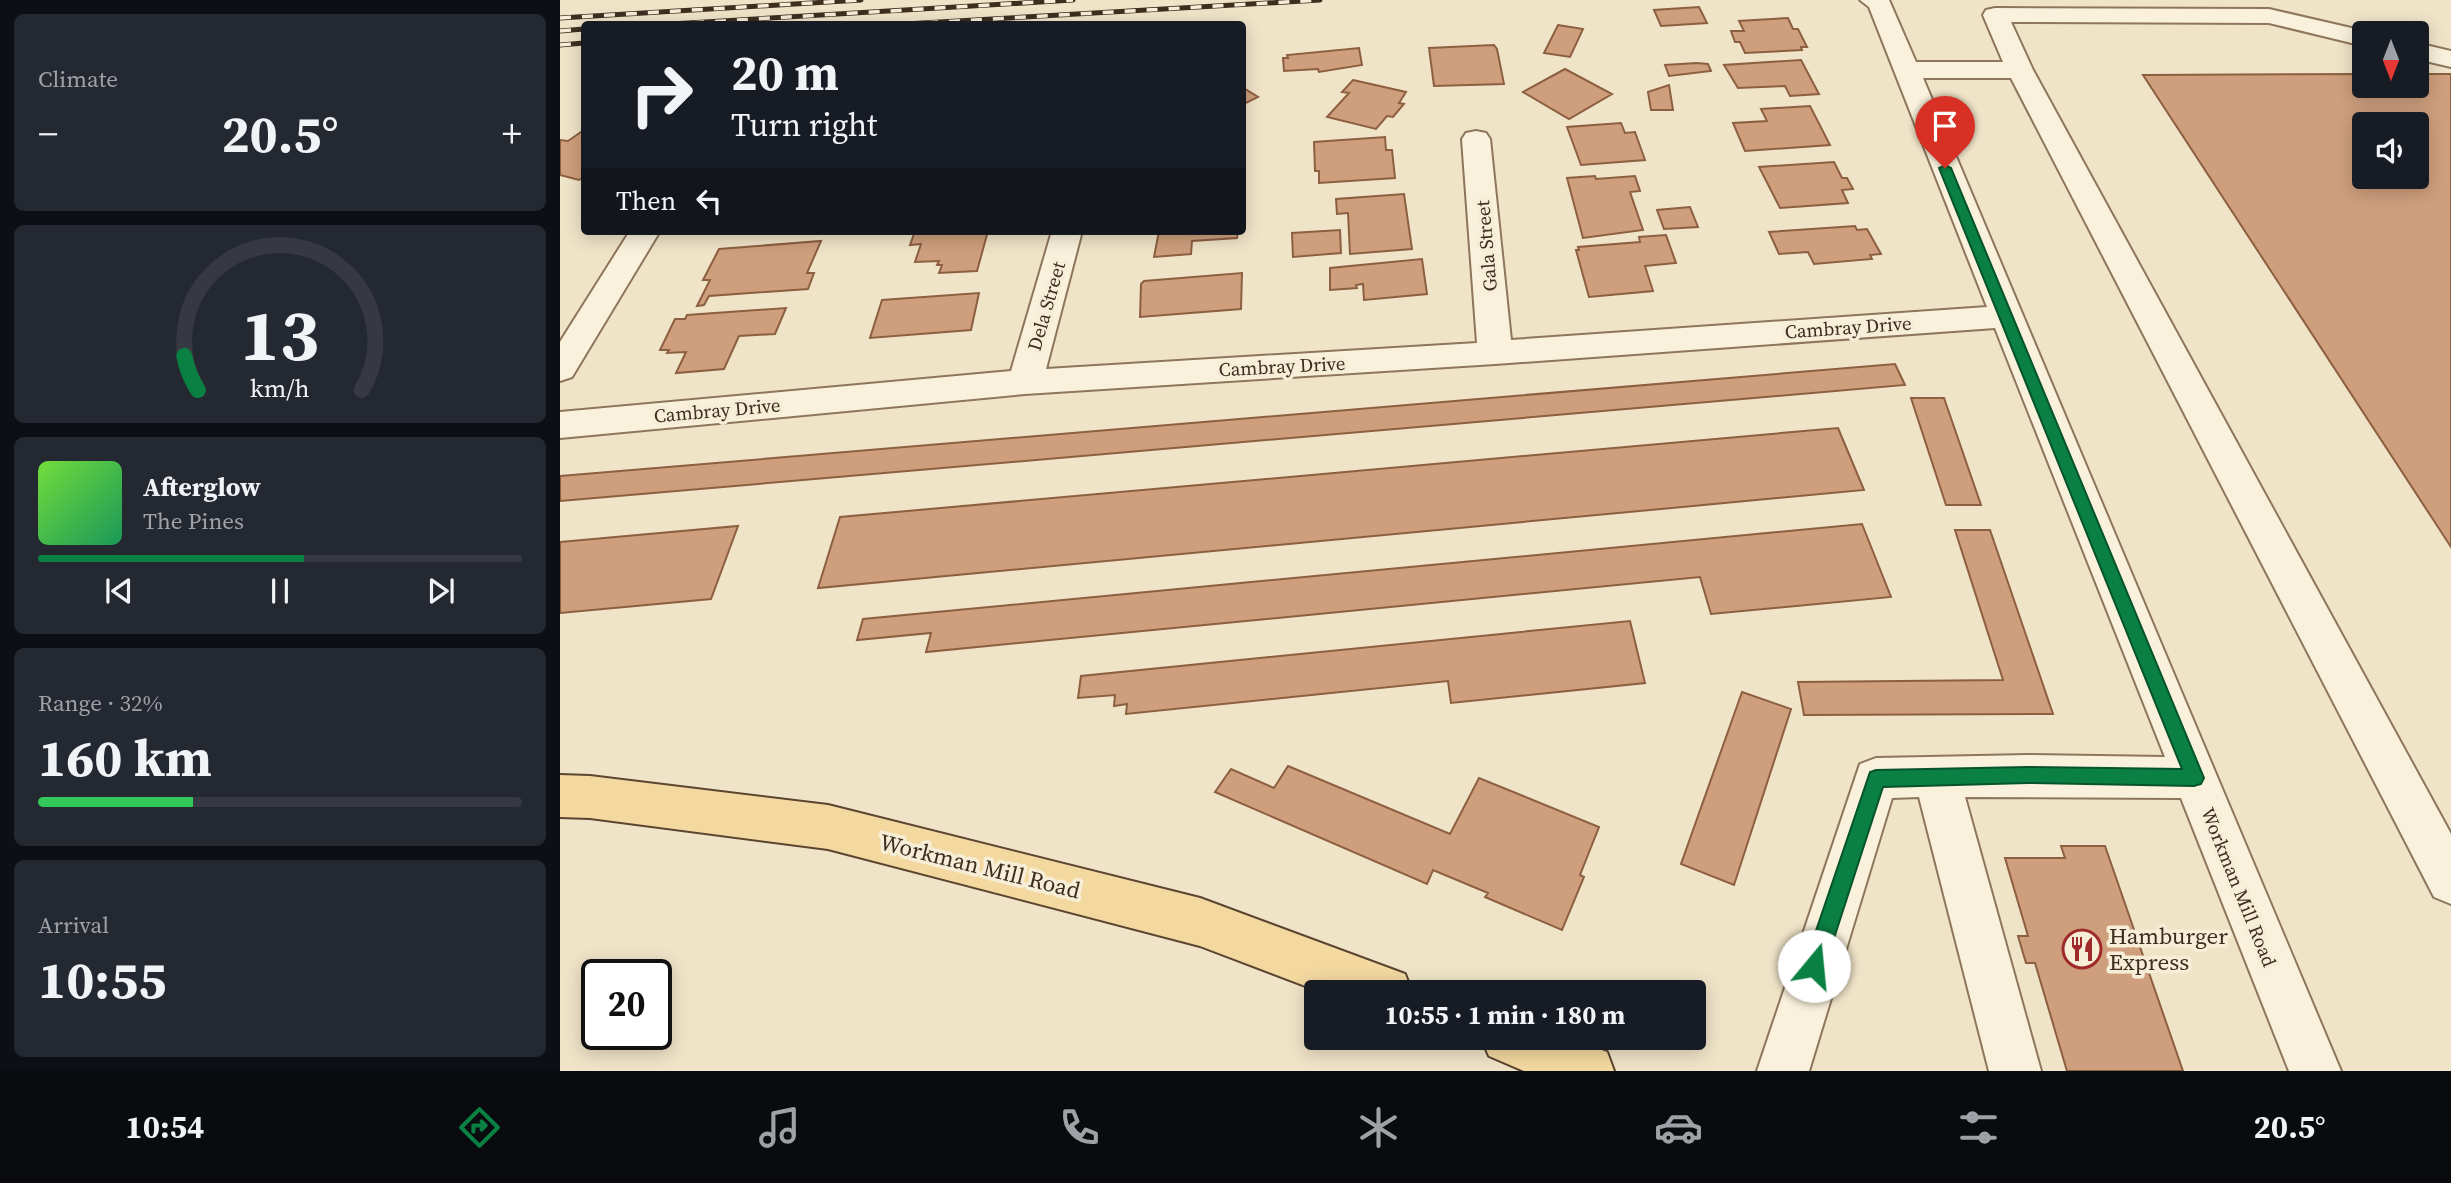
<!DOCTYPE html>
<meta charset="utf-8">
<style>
:root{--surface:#171b24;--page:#242831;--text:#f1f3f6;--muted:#9ea1a6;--line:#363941;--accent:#0b8043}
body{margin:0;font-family:"Source Serif 4",serif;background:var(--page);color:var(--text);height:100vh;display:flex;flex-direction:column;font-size:26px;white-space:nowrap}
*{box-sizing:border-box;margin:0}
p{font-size:23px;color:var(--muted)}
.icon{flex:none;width:38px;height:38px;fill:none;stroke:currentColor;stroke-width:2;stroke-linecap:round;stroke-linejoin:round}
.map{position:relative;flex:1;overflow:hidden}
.sheet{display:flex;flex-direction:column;gap:14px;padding:14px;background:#0d0f14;width:560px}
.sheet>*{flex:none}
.guide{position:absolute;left:21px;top:21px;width:665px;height:214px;border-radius:7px;box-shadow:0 4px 18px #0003;background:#171b24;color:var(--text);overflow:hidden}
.needle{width:46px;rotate:180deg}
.fabs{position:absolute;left:1792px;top:21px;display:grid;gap:14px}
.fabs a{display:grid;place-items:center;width:77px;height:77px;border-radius:7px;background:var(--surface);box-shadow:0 4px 18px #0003;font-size:35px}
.speed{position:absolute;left:21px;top:959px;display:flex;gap:14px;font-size:35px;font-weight:700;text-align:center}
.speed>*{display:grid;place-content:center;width:91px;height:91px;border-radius:50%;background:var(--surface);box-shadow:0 4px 18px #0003;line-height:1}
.speed .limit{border:4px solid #111;border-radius:10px;background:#fff;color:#111}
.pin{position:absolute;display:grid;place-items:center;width:60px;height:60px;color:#fff;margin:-72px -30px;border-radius:50% 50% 50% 0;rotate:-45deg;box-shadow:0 0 7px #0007}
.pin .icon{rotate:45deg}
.me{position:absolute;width:77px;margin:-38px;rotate:17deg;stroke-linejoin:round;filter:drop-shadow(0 0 5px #0008)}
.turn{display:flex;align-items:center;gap:24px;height:147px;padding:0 35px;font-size:32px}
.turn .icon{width:91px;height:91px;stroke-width:2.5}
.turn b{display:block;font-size:49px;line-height:60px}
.then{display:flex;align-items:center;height:66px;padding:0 35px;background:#0003;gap:14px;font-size:26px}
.big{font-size:52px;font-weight:700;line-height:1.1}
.sheet .tile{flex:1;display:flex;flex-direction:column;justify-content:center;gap:10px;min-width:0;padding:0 24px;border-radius:10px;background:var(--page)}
.sheet .dial{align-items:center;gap:0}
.dial svg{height:182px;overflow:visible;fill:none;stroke:var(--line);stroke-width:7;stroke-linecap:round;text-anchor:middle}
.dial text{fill:var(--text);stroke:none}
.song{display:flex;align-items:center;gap:21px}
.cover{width:84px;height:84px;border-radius:10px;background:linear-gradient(135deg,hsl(100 70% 55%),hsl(150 70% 35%))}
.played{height:7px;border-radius:4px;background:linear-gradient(90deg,var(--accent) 55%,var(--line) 55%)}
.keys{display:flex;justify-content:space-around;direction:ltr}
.heat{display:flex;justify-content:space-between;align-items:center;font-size:38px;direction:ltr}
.charge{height:10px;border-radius:5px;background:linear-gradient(90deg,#34c759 32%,var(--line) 0)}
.trip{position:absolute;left:744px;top:980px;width:402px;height:70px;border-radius:7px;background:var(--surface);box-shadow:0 4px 18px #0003;font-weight:700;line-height:70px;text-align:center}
.tabs{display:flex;height:112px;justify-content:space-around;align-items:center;background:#090b0e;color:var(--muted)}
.tabs .icon{width:49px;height:49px}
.tabs .current{color:var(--accent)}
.tabs b{font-size:32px;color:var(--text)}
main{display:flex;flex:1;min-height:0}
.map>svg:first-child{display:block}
.building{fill:#cf9f7d;stroke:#8d5f41;stroke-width:2;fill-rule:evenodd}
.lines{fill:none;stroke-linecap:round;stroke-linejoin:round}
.minor-casing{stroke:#8d765c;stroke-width:4}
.major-casing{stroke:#5b4430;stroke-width:4}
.minor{fill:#faf1dc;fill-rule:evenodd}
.major{fill:#f3d9a0;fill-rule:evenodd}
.rail-casing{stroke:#3d2e20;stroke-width:5}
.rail{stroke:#f7eed8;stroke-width:3.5;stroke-dasharray:11;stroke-linecap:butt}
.route{fill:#0b8043;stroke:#07532c;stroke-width:2}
.labels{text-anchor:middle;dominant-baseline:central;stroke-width:7;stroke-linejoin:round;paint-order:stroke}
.street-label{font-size:19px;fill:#3d2e20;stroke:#f7eed8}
.near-street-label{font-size:23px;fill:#3d2e20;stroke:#f7eed8}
.near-poi-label{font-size:23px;fill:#3d2e20;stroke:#f7eed8;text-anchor:start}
</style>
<main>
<section class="sheet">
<div class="tile"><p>Climate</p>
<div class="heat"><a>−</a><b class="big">20.5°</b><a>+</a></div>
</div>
<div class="tile dial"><svg viewBox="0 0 100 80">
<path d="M14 69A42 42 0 1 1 86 69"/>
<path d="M14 69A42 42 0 0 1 8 54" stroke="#0b8043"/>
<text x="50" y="56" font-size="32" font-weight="700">13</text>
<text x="50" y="72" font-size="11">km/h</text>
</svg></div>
<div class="tile">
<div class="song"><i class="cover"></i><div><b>Afterglow</b><p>The Pines</p></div></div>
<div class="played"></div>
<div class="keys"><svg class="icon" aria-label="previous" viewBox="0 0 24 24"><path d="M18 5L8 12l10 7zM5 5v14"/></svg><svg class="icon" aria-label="pause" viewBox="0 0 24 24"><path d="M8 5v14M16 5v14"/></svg><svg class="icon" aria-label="next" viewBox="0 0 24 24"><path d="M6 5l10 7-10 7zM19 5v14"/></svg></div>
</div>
<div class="tile"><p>Range · 32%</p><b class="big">160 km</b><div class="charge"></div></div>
<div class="tile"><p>Arrival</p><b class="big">10:55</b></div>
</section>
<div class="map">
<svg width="1891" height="1071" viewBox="0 0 1891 1071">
<rect width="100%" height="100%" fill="#f0e4c8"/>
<path class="building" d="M 1139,7 L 1147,23 L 1101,26 L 1094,10 Z
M 1228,18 L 1233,29 L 1238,29 L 1247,47 L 1241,47 L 1242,50 L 1185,53 L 1180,42 L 1175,42 L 1171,31 L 1184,31 L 1179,21 Z
M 998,25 L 1023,29 L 1010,57 L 984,53 Z
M 934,45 L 937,49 L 944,84 L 874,86 L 869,48 Z
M 799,48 L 802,65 L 759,72 L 758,69 L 724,71 L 723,58 L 728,58 L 727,55 Z
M 1241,60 L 1259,94 L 1230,96 L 1225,86 L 1178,88 L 1164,65 Z
M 1137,63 L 1148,64 L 1151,71 L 1109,76 L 1105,65 Z
M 1005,69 L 1052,94 L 1009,119 L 963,92 Z
M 1804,74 L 1804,86 L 1857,86 L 1857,74 L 1891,74 L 1891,547 L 1583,75 ZM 1804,124 L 1857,124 L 1857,177 L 1804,177 Z
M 793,80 L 846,92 L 839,103 L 844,104 L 833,117 L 827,116 L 816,129 L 767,117 L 789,93 L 782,92 Z
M 1109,85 L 1113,110 L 1091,110 L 1088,92 Z
M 682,87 L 698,97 L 682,105 Z
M 1250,106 L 1270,145 L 1185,151 L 1173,123 L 1207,121 L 1201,109 Z
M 1061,123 L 1065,133 L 1075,132 L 1085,160 L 1021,165 L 1007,127 Z
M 24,130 L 24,177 L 19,180 L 0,175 L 0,140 L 8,141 Z
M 825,137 L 826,150 L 832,150 L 835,178 L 759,183 L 759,171 L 755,171 L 754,142 Z
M 1274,162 L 1282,178 L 1287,178 L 1293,189 L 1282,190 L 1288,203 L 1220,208 L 1199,167 Z
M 1035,176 L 1036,179 L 1075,176 L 1080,191 L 1070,192 L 1083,230 L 1023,238 L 1007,178 Z
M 844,194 L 852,249 L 790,254 L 788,213 L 777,214 L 776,199 Z
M 1130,207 L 1138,227 L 1104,229 L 1097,210 Z
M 1295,226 L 1297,230 L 1307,229 L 1321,254 L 1310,255 L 1312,259 L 1254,264 L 1248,252 L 1219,254 L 1209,232 Z
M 780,230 L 781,253 L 733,257 L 732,233 Z
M 355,231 L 428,231 L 417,271 L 379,273 L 382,265 L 377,265 L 379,261 L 355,262 L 361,244 L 350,245 Z
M 599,231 L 678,231 L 677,238 L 632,241 L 631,254 L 594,257 Z
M 1106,235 L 1116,263 L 1085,266 L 1093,291 L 1029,297 L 1016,250 L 1019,250 L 1018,247 L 1080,242 L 1079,237 Z
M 261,241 L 247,273 L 254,273 L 248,289 L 149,296 L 144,305 L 137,306 L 150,280 L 143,280 L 159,249 Z
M 862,259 L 867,294 L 804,300 L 803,284 L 796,285 L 797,288 L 770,290 L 770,268 Z
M 682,273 L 681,309 L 580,317 L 581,284 L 584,281 Z
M 419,293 L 411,330 L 310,338 L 322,300 Z
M 226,308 L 215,334 L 179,336 L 164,369 L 116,373 L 126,352 L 107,353 L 109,350 L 100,350 L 115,319 L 125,319 L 127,315 Z
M 1335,364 L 1345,385 L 0,501 L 0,476 Z
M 1351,398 L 1384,398 L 1421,505 L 1386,505 Z
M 1278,428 L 1304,490 L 258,588 L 280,517 Z
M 1302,524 L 1331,597 L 1151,614 L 1140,577 L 366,652 L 371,633 L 297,640 L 303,619 Z
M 178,526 L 151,599 L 0,613 L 0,542 Z
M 1395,530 L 1430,530 L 1493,714 L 1244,715 L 1238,682 L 1443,680 Z
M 1070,621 L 1085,683 L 891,703 L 888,681 L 566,714 L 567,704 L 554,706 L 555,695 L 518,698 L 521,676 Z
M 1182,692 L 1231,709 L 1174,885 L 1121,864 Z
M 728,766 L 890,834 L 919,778 L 1039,827 L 1020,875 L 1024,877 L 1002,930 L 925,897 L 928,893 L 873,870 L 867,884 L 655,792 L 671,769 L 714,788 Z
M 1501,846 L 1545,846 L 1623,1071 L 1507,1071 L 1475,963 L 1466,963 L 1458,936 L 1468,936 L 1445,858 L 1505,858 Z"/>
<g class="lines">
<defs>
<path id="minor" d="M 1300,0 L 1329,0 L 1356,62 L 1443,62 L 1423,15 L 1426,10 L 1435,8 L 1709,9 L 1813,33 L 1804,33 L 1804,46 L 1709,23 L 1451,22 L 1473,70 L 1891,834 L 1891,904 L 1874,897 L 1451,78 L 1363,78 L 1781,1071 L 1729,1071 L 1621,798 L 1405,797 L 1481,1071 L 1429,1071 L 1359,797 L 1332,798 L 1249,1071 L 1197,1071 L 1300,764 L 1316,758 L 1468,755 L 1605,757 L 1435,328 L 935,364 L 465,394 L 0,438 L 0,412 L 451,371 L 492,231 L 522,231 L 486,369 L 917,343 L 902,139 L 906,133 L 916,131 L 926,133 L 930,139 L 951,340 L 1427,307 L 1309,7 Z
M 1857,43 L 1891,51 L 1891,67 L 1857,59 Z
M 70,231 L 100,231 L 12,377 L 0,381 L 0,342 Z"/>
<path id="major" d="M 0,775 L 30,776 L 268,805 L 640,898 L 845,974 L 852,992 L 761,992 L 640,946 L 268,849 L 30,818 L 0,817 Z
M 921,1038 L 1011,1038 L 1047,1052 L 1054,1071 L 964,1071 L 929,1056 Z"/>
</defs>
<use href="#minor" class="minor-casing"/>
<use href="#major" class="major-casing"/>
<use href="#minor" class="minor"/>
<use href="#major" class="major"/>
<defs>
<path id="rail" d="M 0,18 L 301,0
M 111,24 L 513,0
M 345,24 L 760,0
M 0,31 L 24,29
M 0,45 L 24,43"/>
</defs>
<use href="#rail" class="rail-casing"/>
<use href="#rail" class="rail"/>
</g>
<path class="route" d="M 1385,165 L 1391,168 L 1644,778 L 1641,784 L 1634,786 L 1468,783 L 1323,787 L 1265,966 L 1262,973 L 1254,976 L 1247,973 L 1244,966 L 1310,772 L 1316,770 L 1468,767 L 1622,769 L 1379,168 Z"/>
<defs>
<symbol id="restaurant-ring" viewBox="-11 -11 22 22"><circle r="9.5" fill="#f7eed8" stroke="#9e2a2b" stroke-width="1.5"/><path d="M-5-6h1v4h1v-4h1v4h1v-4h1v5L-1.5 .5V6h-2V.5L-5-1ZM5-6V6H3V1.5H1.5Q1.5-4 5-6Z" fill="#9e2a2b"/></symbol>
</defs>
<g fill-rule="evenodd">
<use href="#restaurant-ring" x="1500" y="927" width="44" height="44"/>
</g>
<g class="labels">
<g class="street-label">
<text transform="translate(926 246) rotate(-95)">Gala Street</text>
<text transform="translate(486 306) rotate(-74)">Dela Street</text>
<text transform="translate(1288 327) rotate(-4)">Cambray Drive</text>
<text transform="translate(722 366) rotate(-3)">Cambray Drive</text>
<text transform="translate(157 410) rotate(-5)">Cambray Drive</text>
<text transform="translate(1679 887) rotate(68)">Workman Mill Road</text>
</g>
<g class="near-street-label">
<text transform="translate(420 866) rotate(14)">Workman Mill Road</text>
</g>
<g class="near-poi-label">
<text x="1549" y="936">Hamburger<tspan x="1549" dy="26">Express</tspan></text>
</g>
</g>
</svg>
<div class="fabs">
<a><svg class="needle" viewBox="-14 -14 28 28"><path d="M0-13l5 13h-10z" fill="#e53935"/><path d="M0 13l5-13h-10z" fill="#9ea1a6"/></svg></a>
<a><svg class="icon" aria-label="sound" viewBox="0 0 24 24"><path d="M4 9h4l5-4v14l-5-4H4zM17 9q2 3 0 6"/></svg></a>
</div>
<div class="speed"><div class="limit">20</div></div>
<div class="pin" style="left:1385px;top:168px;background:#d93025"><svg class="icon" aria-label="arrive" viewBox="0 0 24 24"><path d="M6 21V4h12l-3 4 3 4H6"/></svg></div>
<svg class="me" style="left:1254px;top:966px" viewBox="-20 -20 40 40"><circle r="19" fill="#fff"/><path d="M0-13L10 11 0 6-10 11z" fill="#0b8043"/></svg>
<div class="trip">10:55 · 1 min · 180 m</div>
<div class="guide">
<div class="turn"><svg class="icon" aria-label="right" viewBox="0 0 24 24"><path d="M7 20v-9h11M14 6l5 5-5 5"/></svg><div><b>20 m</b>Turn right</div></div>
<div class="then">Then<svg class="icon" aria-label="left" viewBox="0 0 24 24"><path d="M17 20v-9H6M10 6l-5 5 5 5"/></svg></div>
</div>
</div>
</main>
<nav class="tabs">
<b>10:54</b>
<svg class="icon current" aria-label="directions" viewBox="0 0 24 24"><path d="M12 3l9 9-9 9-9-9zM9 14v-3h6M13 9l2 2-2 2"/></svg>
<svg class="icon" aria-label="music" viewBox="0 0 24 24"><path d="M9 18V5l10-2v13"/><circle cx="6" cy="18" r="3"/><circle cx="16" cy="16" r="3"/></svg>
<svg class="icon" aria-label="phone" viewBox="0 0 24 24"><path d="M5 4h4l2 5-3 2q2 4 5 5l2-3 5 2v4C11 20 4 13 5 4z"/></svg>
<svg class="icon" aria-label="climate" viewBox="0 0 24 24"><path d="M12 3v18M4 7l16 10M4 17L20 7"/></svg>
<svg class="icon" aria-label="car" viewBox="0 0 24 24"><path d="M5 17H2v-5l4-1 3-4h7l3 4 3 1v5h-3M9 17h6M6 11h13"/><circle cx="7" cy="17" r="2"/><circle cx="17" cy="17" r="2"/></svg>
<svg class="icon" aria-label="filters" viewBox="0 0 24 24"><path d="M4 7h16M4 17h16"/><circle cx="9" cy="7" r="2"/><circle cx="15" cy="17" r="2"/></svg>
<b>20.5°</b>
</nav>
